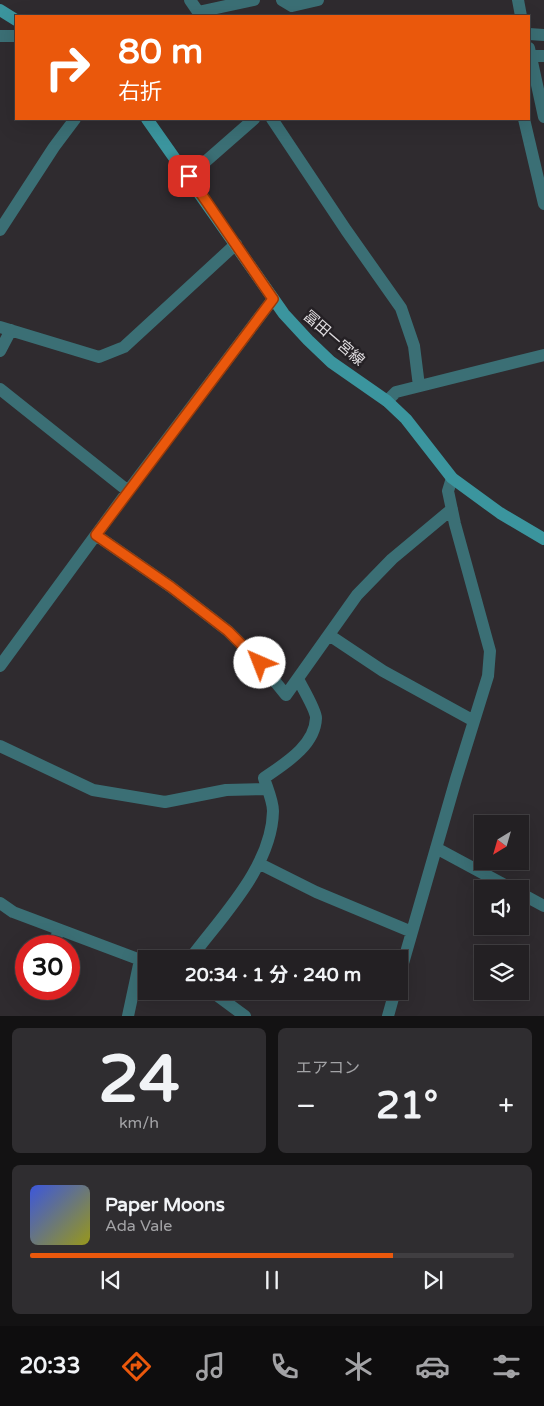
<!DOCTYPE html>
<html lang="ja">
<meta charset="utf-8">
<style>
:root{--surface:#232023;--page:#2f2d30;--text:#f1f3f6;--muted:#a3a3a6;--line:#403e41;--accent:#ea580c}
body{margin:0;font-family:"Varela Round","Noto Sans JP",sans-serif;background:var(--page);color:var(--text);height:100vh;display:flex;flex-direction:column;font-size:19px;white-space:nowrap}
*{box-sizing:border-box;margin:0}
p{font-size:16px;color:var(--muted)}
.icon{flex:none;width:28px;height:28px;fill:none;stroke:currentColor;stroke-width:2;stroke-linecap:round;stroke-linejoin:round}
.map{position:relative;height:1016px;overflow:hidden}
.details{display:flex;flex-direction:column;gap:12px;padding:12px;background:#131213;flex:1}
.details>*{flex:none}
.banner{position:absolute;left:15px;top:15px;width:515px;height:105px;border-radius:0px;box-shadow:0 5px 20px #0002,0 0 0 1px var(--line);background:#ea580c;color:#fff;overflow:hidden}
.needle{width:32px;rotate:217deg}
.tools{position:absolute;left:474px;top:815px;display:grid;gap:10px}
.tools a{display:grid;place-items:center;width:55px;height:55px;border-radius:0px;background:var(--surface);box-shadow:0 5px 20px #0002,0 0 0 1px var(--line);font-size:25px}
.speed{position:absolute;left:15px;top:935px;display:flex;gap:10px;font-size:25px;font-weight:700;text-align:center}
.speed>*{display:grid;place-content:center;width:65px;height:65px;border-radius:50%;background:var(--surface);box-shadow:0 5px 20px #0002,0 0 0 1px var(--line);line-height:1}
.speed .limit{border:8px solid #d22;background:#fff;color:#111}
.pin{position:absolute;display:grid;place-items:center;width:42px;height:42px;color:#fff;margin:-21px;border-radius:10px;box-shadow:0 2px 8px #0006}
.me{position:absolute;width:55px;margin:-28px;rotate:316deg;stroke-linejoin:round;filter:drop-shadow(0 0 4px #0008)}
.turn{display:flex;align-items:center;gap:18px;height:105px;padding:0 20px;font-size:22px}
.turn .icon{width:65px;height:65px;stroke-width:2.5}
.turn b{display:block;font-size:35px;line-height:42px}
.big{font-size:38px;font-weight:700;line-height:1.1}
.details .widget{flex:1;display:flex;flex-direction:column;justify-content:center;gap:8px;min-width:0;padding:0 18px;border-radius:8px;background:var(--page)}
.details .dial{align-items:center;gap:0}
.dial b{font-size:65px;line-height:1}
.song{display:flex;align-items:center;gap:15px}
.cover{width:60px;height:60px;border-radius:8px;background:linear-gradient(135deg,hsl(230 70% 55%),hsl(60 70% 35%))}
.played{height:5px;border-radius:2px;background:linear-gradient(90deg,var(--accent) 75%,var(--line) 75%)}
.keys{display:flex;justify-content:space-around;direction:ltr}
.heat{display:flex;justify-content:space-between;align-items:center;font-size:28px;direction:ltr}
.details .tiles{flex:1;display:grid;gap:12px;grid-template-columns:1fr 1fr}
.widget:last-child{grid-column:span 2}
.trip{position:absolute;left:138px;top:950px;width:270px;height:50px;border-radius:0px;background:var(--surface);box-shadow:0 5px 20px #0002,0 0 0 1px var(--line);font-weight:700;line-height:50px;text-align:center}
.dock{display:flex;height:80px;justify-content:space-around;align-items:center;background:#0e0d0e;color:var(--muted)}
.dock .icon{width:35px;height:35px}
.dock .on{color:var(--accent)}
.dock b{font-size:22px;color:var(--text)}
.map>svg:first-child{display:block}
.lines{fill:none;stroke-linecap:round;stroke-linejoin:round}
.street{stroke:#3b6f75;stroke-width:12}
.secondary{stroke:#3b959e;stroke-width:12}
.route-casing{stroke:#983908;stroke-width:12}
.route{stroke:#ea580c;stroke-width:9}
.labels{text-anchor:middle;dominant-baseline:central;stroke-width:5;stroke-linejoin:round;paint-order:stroke}
.street-label{font-size:15px;fill:#e0dde0;stroke:#252125}
</style>
<div class="map">
<svg width="544" height="1016" viewBox="0 0 544 1016">
<rect width="100%" height="100%" fill="#2f2b2f"/>
<g class="lines">
<path class="street" d="M 190,0 L 201,16
M 282,0 L 292,6 L 318,0
M 518,0 L 521,16
M 198,12 L 254,0
M 529,34 L 544,35
M 0,36 L 16,36
M 529,48 L 544,117
M 529,56 L 544,56
M 272,119 L 346,230 L 401,308 L 414,346 L 419,386
M 524,119 L 544,204
M 189,176 L 254,119
M 0,230 L 54,147 L 75,119
M 0,327 L 99,357 L 124,347 L 236,244
M 0,351 L 11,330
M 0,389 L 128,491
M 387,401 L 396,392 L 544,355
M 96,535 L 171,587 L 228,631 L 260,663 L 286,695 L 357,595 L 392,559 L 452,509
M 329,635 L 383,671 L 474,721
M 0,666 L 128,491 L 273,299
M 0,746 L 93,790 L 165,802 L 226,790 L 267,789
M 436,848 L 512,889
M 260,864 L 316,892 L 412,932
M 520,893 L 544,906
M 0,903 L 13,912 L 146,962
M 53,946 L 59,930
M 190,959 C 221,917 272,867 273,811 C 273,801 267,788 264,778 C 284,764 315,746 316,718 C 316,710 302,687 298,679
M 399,977 L 456,779 L 488,676 L 490,651 L 455,524 L 448,491 L 452,478
M 52,989 L 54,993
M 211,991 L 245,1016
M 128,1016 L 140,960
M 388,1016 L 395,991"/>
<path class="secondary" d="M 0,10 L 16,20
M 147,119 L 284,314 L 308,340 L 331,362 L 387,401 L 406,419 L 452,478 L 500,513 L 544,539"/>
</g>
<g class="lines">
<defs>
<path id="route" d="M 189,176 L 273,299 L 96,535 L 171,587 L 228,631 L 260,663"/>
</defs>
<use href="#route" class="route-casing"/>
<use href="#route" class="route"/>
</g>
<g class="labels">
<g class="street-label">
<text transform="translate(334 338) rotate(41)">冨田一宮線</text>
</g>
</g>
</svg>
<div class="tools">
<a><svg class="needle" viewBox="-14 -14 28 28"><path d="M0-13l5 13h-10z" fill="#e53935"/><path d="M0 13l5-13h-10z" fill="#a3a3a6"/></svg></a>
<a><svg class="icon" aria-label="sound" viewBox="0 0 24 24"><path d="M4 9h4l5-4v14l-5-4H4zM17 9q2 3 0 6"/></svg></a>
<a><svg class="icon" aria-label="layers" viewBox="0 0 24 24"><path d="M12 4l9 5-9 5-9-5zM3 14l9 5 9-5"/></svg></a>
</div>
<div class="speed"><div class="limit">30</div></div>
<div class="pin" style="left:189px;top:176px;background:#d93025"><svg class="icon" aria-label="arrive" viewBox="0 0 24 24"><path d="M6 21V4h12l-3 4 3 4H6"/></svg></div>
<svg class="me" style="left:260px;top:663px" viewBox="-20 -20 40 40"><circle r="19" fill="#fff"/><path d="M0-13L10 11 0 6-10 11z" fill="#ea580c"/></svg>
<div class="trip">20:34 · 1 分 · 240 m</div>
<div class="banner">
<div class="turn"><svg class="icon" aria-label="right" viewBox="0 0 24 24"><path d="M7 20v-9h11M14 6l5 5-5 5"/></svg><div><b>80 m</b>右折</div></div>
</div>
</div>
<section class="details">
<div class="tiles">
<div class="widget dial"><b>24</b><p>km/h</p></div>
<div class="widget"><p>エアコン</p>
<div class="heat"><a>−</a><b class="big">21°</b><a>+</a></div>
</div>
<div class="widget">
<div class="song"><i class="cover"></i><div><b>Paper Moons</b><p>Ada Vale</p></div></div>
<div class="played"></div>
<div class="keys"><svg class="icon" aria-label="previous" viewBox="0 0 24 24"><path d="M18 5L8 12l10 7zM5 5v14"/></svg><svg class="icon" aria-label="pause" viewBox="0 0 24 24"><path d="M8 5v14M16 5v14"/></svg><svg class="icon" aria-label="next" viewBox="0 0 24 24"><path d="M6 5l10 7-10 7zM19 5v14"/></svg></div>
</div>
</div>
</section>
<nav class="dock">
<b>20:33</b>
<svg class="icon on" aria-label="directions" viewBox="0 0 24 24"><path d="M12 3l9 9-9 9-9-9zM9 14v-3h6M13 9l2 2-2 2"/></svg>
<svg class="icon" aria-label="music" viewBox="0 0 24 24"><path d="M9 18V5l10-2v13"/><circle cx="6" cy="18" r="3"/><circle cx="16" cy="16" r="3"/></svg>
<svg class="icon" aria-label="phone" viewBox="0 0 24 24"><path d="M5 4h4l2 5-3 2q2 4 5 5l2-3 5 2v4C11 20 4 13 5 4z"/></svg>
<svg class="icon" aria-label="climate" viewBox="0 0 24 24"><path d="M12 3v18M4 7l16 10M4 17L20 7"/></svg>
<svg class="icon" aria-label="car" viewBox="0 0 24 24"><path d="M5 17H2v-5l4-1 3-4h7l3 4 3 1v5h-3M9 17h6M6 11h13"/><circle cx="7" cy="17" r="2"/><circle cx="17" cy="17" r="2"/></svg>
<svg class="icon" aria-label="filters" viewBox="0 0 24 24"><path d="M4 7h16M4 17h16"/><circle cx="9" cy="7" r="2"/><circle cx="15" cy="17" r="2"/></svg>
</nav>
